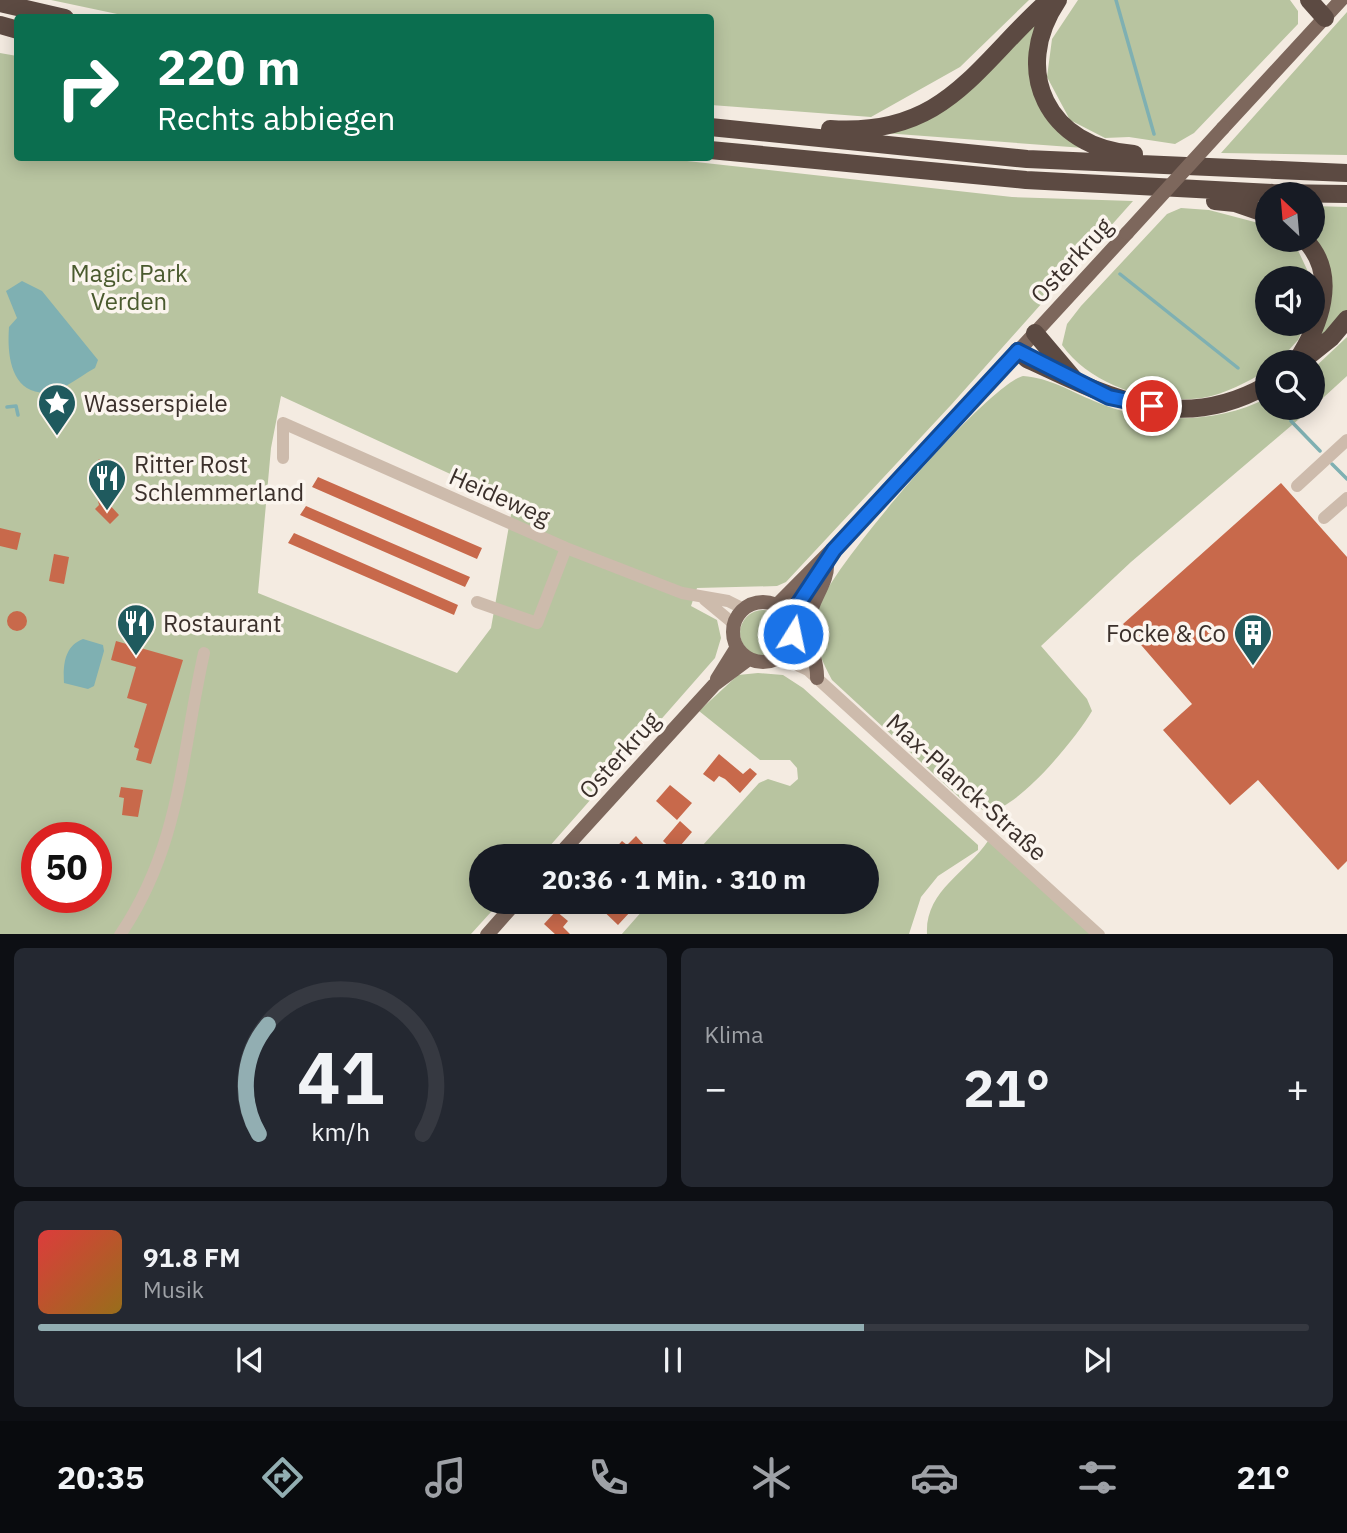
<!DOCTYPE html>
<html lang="de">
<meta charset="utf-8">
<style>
:root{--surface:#171b24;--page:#242831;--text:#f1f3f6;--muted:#9ea1a6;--line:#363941;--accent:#92aeb2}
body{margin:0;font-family:"IBM Plex Sans",sans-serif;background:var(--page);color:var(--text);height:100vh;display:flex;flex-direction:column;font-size:26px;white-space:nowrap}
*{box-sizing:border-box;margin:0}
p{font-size:23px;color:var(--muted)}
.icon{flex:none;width:38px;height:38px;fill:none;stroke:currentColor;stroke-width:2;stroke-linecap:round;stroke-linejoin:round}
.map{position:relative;height:934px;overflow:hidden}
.details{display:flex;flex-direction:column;gap:14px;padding:14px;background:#0d0f14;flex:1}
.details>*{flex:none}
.banner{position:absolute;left:14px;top:14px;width:700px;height:147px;border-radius:7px;box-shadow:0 4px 18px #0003;background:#0b6e4f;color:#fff;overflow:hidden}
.needle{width:46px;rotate:334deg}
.fabs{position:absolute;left:1255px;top:182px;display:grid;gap:14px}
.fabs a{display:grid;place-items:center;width:70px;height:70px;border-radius:50%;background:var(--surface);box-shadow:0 4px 18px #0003;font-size:35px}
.speed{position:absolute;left:21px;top:822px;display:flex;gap:14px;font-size:35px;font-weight:700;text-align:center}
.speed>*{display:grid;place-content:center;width:91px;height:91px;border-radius:50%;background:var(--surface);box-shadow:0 4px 18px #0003;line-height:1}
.speed .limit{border:10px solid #d22;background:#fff;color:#111}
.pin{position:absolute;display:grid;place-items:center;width:60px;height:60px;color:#fff;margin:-30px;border:4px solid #fff;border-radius:50%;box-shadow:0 2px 7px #0007}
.me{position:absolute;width:77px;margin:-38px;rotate:10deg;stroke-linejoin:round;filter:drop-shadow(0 0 5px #0008)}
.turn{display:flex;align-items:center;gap:24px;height:147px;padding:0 28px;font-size:32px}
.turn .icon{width:91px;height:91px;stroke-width:2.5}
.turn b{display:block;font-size:49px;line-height:60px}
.big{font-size:52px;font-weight:700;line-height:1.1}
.details .tile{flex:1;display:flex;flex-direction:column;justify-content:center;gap:10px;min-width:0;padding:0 24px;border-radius:10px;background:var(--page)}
.details .dial{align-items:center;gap:0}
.dial svg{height:182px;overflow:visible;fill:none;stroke:var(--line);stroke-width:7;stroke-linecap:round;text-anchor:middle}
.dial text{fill:var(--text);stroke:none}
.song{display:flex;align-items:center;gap:21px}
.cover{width:84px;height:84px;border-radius:10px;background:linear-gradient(135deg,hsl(0 70% 55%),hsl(40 70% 35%))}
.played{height:7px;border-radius:4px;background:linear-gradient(90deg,var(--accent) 65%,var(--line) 65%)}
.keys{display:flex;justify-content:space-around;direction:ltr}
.heat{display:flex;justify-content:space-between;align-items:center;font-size:38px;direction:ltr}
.details .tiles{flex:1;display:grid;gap:14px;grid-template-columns:1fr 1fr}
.tile:last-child{grid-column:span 2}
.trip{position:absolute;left:469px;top:844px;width:410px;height:70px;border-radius:35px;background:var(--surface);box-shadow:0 4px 18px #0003;font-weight:700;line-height:70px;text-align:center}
.menu{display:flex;height:112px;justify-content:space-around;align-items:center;background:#090b0e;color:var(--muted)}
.menu .icon{width:49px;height:49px}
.menu .active{color:var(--accent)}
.menu b{font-size:32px;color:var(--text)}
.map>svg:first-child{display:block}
.green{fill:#b8c4a0;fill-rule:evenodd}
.water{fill:#7fb0b2}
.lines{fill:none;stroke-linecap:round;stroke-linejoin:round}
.stream{stroke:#7fb0b2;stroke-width:3.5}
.building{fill:#c8694b}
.minor{stroke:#cdbbac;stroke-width:12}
.major{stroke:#7d675c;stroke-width:14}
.highway{stroke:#5c4a42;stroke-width:18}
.major-bridge{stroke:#7d675c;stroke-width:14}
.route-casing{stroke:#114b97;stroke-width:18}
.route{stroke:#1a73e8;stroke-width:12}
.labels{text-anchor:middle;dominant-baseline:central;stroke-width:7;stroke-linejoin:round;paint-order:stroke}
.street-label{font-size:24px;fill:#3b302b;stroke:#fbf5ee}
.park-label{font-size:24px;fill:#4a5a2e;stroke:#fbf5ee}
.poi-label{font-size:24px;fill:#3b302b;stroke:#fbf5ee;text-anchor:start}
</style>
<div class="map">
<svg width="1347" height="935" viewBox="0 0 1347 935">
<rect width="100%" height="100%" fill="#f4ebe1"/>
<path class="green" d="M 51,0 L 1029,0 L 960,67 L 871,117 L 711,105 L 710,18 L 136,18 Z
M 1078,0 L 1290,0 L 1298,11 L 1298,24 L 1194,133 L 1175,144 L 1129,137 L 1105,138 L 1070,120 L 1047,77 L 1052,39 Z
M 1347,12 L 1347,155 L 1221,153 Z
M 1037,17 L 1030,66 L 1084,148 L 884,133 L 929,115 Z
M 0,53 L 17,56 L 18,158 L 660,158 L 1012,197 L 1133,201 L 951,405 L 786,582 L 777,586 L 697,588 L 691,606 L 717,620 L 721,638 L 715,658 L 541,856 L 481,856 L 481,901 L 501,901 L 471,934 L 0,934 ZM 281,396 L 513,503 L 491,628 L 457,673 L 258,593 L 271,448 ZM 37,838 L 96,838 L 96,898 L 37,898 Z
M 1313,206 L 1347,207 L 1347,310 L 1314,346 L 1320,330 Z
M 1181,208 L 1209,210 L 1266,225 L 1267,240 L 1294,242 L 1311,278 L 1267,278 L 1267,324 L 1305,324 L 1298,340 L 1278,362 L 1267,362 L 1267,370 C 1248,382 1225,394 1202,398 C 1153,405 1091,386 1062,345 L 1067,324 L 1081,306 L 1167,214 Z
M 1347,337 L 1347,376 L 1313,407 L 1313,369 Z
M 1023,376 C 1050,378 1070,391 1094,401 C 1146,424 1216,425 1267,398 L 1267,408 L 1312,408 L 1131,562 L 1041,646 L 1087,699 L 1092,711 C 1076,738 1019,809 987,812 L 961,799 L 832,680 C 820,657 810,636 817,610 C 828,570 986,386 1023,376 Z
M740 633a23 23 0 1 1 46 0a23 23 0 1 1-46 0Z
M 758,673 L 783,675 L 803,688 L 978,845 L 978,850 L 938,876 L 921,897 L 909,934 L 621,935 L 651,901 L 866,901 L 866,856 L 693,856 L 759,783 L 768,779 L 790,786 L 798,779 L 797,768 L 790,760 L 760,760 L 699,711 L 738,675 Z
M 988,841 L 1096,934 L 927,934 C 925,891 966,873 988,841 Z"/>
<path class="water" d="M 22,281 L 42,291 L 98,360 L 95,368 C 82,375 61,392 47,393 C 10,394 7,354 9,327 L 17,318 L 6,291 Z
M 83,639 L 103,645 L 104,651 L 94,686 L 88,689 L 64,683 C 63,666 64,646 83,639 Z"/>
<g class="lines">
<path class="stream" d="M 1116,0 L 1154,134
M 1120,274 L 1238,368
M 7,407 L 16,406 L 18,415
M 1291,421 L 1320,451
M 1332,464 L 1347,479"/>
</g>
<path class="building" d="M 99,459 L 108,463 L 96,490 L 119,515 L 110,524 L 95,509 L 99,505 L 92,474 Z
M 318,477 L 482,548 L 477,559 L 312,487 Z
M 1281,483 L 1347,557 L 1347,861 L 1338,870 L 1258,780 L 1230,805 L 1163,730 L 1192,704 L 1123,624 Z
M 306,506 L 470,577 L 465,587 L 300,515 Z
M 0,528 L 21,533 L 17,550 L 0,546 Z
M 294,533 L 458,605 L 454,615 L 288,543 Z
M 54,554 L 69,557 L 64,584 L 49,581 Z
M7 621a10 10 0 1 1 20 0a10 10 0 1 1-20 0Z
M 116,641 L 183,660 L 151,764 L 136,760 L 139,749 L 134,747 L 147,704 L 127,698 L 136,667 L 111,660 Z
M 719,754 L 743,774 L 750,768 L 757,774 L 740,793 L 725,779 L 719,776 L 714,782 L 703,774 Z
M 670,785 L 692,803 L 677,820 L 656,801 Z
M 121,787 L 143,790 L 138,817 L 122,815 L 124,798 L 119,797 Z
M 680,821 L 692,832 L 675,852 L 663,841 Z
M 636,836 L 644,845 L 633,856 L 608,856 L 622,841 L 627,845 Z
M 593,901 L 620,901 L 631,911 L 618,925 Z
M 556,911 L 568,921 L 563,927 L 571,935 L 556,935 L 544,924 Z"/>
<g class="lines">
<path class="minor" d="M 283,423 L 566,548 L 682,593 L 728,601 L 744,609
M 283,458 L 283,423
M 1297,486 L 1347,440
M 1324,518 L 1347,498
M 705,600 L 734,624
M 477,602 L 537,623 L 566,548
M 791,643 L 808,670 L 1099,935
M 780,657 L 808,670
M 120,935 C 181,845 181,755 204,653"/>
<path class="major" d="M 1223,128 L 1341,0
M733 632a30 30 0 1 1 60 0a30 30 0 1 1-60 0Z
M 776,606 L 886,495 L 1127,233
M 789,618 L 817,575
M 817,678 C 818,657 805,641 809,619 C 812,598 829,582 827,562
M 717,679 L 737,647
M 558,856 L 714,685 L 749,659
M 487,935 L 517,901"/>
<path class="highway" d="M 1058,0 C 1010,71 1048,148 1134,154
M 1309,0 L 1325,18
M 0,3 L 65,18
M 0,25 L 18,30
M 710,127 L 1027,159 L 1347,173
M 830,129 C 946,137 975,66 1049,0
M 710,150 L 1026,180 L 1273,193 L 1347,194
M 1215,201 L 1235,203 L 1267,214
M 1035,333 L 1074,379
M 1018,351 L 1027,359 C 1108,397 1180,435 1267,385
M 1296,362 C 1319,327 1340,276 1305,240
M 1301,362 L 1331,338 L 1347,319"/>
<path class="major-bridge" d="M 1127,233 L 1223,128"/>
</g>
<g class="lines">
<defs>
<path id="route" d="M 793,634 L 789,618 L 834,550 L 1018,351 L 1109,397 L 1152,406"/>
</defs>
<use href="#route" class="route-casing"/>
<use href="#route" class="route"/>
</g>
<defs>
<symbol id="sight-pin" viewBox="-11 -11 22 30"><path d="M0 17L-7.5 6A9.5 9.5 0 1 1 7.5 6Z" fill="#1f5a5e" stroke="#fbf5ee"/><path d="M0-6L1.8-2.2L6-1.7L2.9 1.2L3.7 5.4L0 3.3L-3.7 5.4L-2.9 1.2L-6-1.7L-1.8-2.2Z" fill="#fff"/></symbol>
<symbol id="restaurant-pin" viewBox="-11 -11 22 30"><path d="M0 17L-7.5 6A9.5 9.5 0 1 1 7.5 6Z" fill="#1f5a5e" stroke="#fbf5ee"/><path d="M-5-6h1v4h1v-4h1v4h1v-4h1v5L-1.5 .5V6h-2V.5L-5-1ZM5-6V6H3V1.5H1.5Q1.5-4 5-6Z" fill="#fff"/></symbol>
<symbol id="building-pin" viewBox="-11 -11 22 30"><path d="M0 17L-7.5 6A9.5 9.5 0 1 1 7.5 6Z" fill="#1f5a5e" stroke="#fbf5ee"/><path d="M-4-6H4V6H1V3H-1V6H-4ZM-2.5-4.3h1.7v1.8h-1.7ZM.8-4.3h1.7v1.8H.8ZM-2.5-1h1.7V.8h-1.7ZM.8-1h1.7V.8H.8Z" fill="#fff"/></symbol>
</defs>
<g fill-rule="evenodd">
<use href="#sight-pin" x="35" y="381" width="44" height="60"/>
<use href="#restaurant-pin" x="85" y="456" width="44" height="60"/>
<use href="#restaurant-pin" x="114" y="601" width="44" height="60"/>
<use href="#building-pin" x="1231" y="611" width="44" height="60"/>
</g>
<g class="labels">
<g class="street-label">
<text transform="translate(1071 260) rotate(-47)">Osterkrug</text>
<text transform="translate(500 496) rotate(24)">Heideweg</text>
<text transform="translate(619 755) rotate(-48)">Osterkrug</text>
<text transform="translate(967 787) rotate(42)">Max-Planck-Straße</text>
</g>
<g class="park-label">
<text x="129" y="273">Magic Park<tspan x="129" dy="28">Verden</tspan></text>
</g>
<g class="poi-label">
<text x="84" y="403">Wasserspiele</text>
<text x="134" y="464">Ritter Rost<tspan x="134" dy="28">Schlemmerland</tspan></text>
<text x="163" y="623">Rostaurant</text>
<text x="1226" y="633" text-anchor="end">Focke &amp; Co</text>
</g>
</g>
</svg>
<div class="fabs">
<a><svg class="needle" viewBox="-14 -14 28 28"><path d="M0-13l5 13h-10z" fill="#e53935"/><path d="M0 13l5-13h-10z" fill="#9ea1a6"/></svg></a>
<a><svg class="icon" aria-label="sound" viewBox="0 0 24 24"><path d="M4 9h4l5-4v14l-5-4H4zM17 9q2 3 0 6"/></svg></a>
<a><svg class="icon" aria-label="search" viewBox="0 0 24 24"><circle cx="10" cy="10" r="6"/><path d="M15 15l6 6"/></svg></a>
</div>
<div class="speed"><div class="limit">50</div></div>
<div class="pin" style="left:1152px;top:406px;background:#d93025"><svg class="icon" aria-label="arrive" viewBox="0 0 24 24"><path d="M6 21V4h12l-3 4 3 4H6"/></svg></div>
<svg class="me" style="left:793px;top:634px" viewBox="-20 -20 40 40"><circle r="17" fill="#1a73e8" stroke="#fff" stroke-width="3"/><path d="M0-11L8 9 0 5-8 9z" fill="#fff"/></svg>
<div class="trip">20:36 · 1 Min. · 310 m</div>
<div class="banner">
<div class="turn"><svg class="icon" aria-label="right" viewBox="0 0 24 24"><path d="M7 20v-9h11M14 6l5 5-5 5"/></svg><div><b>220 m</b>Rechts abbiegen</div></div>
</div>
</div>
<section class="details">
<div class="tiles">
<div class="tile dial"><svg viewBox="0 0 100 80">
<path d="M14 69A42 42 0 1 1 86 69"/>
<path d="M14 69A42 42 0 0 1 18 21" stroke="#92aeb2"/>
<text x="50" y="56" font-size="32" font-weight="700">41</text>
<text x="50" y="72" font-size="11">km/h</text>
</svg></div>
<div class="tile"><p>Klima</p>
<div class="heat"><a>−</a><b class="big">21°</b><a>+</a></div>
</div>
<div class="tile">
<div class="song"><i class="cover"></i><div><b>91.8 FM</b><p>Musik</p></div></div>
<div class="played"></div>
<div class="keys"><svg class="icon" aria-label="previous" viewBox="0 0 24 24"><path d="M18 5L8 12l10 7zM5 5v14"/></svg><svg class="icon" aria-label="pause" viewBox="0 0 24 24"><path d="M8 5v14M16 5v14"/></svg><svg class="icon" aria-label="next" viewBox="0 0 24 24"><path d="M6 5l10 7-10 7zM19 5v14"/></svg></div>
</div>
</div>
</section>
<nav class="menu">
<b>20:35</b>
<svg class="icon active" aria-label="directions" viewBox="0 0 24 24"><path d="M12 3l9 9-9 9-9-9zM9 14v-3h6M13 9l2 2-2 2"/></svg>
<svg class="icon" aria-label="music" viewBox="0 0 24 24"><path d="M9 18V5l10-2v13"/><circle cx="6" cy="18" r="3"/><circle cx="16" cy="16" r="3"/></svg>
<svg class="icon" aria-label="phone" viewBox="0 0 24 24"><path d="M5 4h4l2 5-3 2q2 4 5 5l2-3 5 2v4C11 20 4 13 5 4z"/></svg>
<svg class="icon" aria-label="climate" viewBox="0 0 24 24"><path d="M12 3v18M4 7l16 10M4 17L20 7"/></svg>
<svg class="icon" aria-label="car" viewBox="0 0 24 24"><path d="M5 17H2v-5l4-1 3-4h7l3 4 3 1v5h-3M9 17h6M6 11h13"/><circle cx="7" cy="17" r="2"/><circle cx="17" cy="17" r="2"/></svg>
<svg class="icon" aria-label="filters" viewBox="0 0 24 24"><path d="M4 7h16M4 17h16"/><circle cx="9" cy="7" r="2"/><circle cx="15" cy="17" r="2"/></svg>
<b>21°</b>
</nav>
